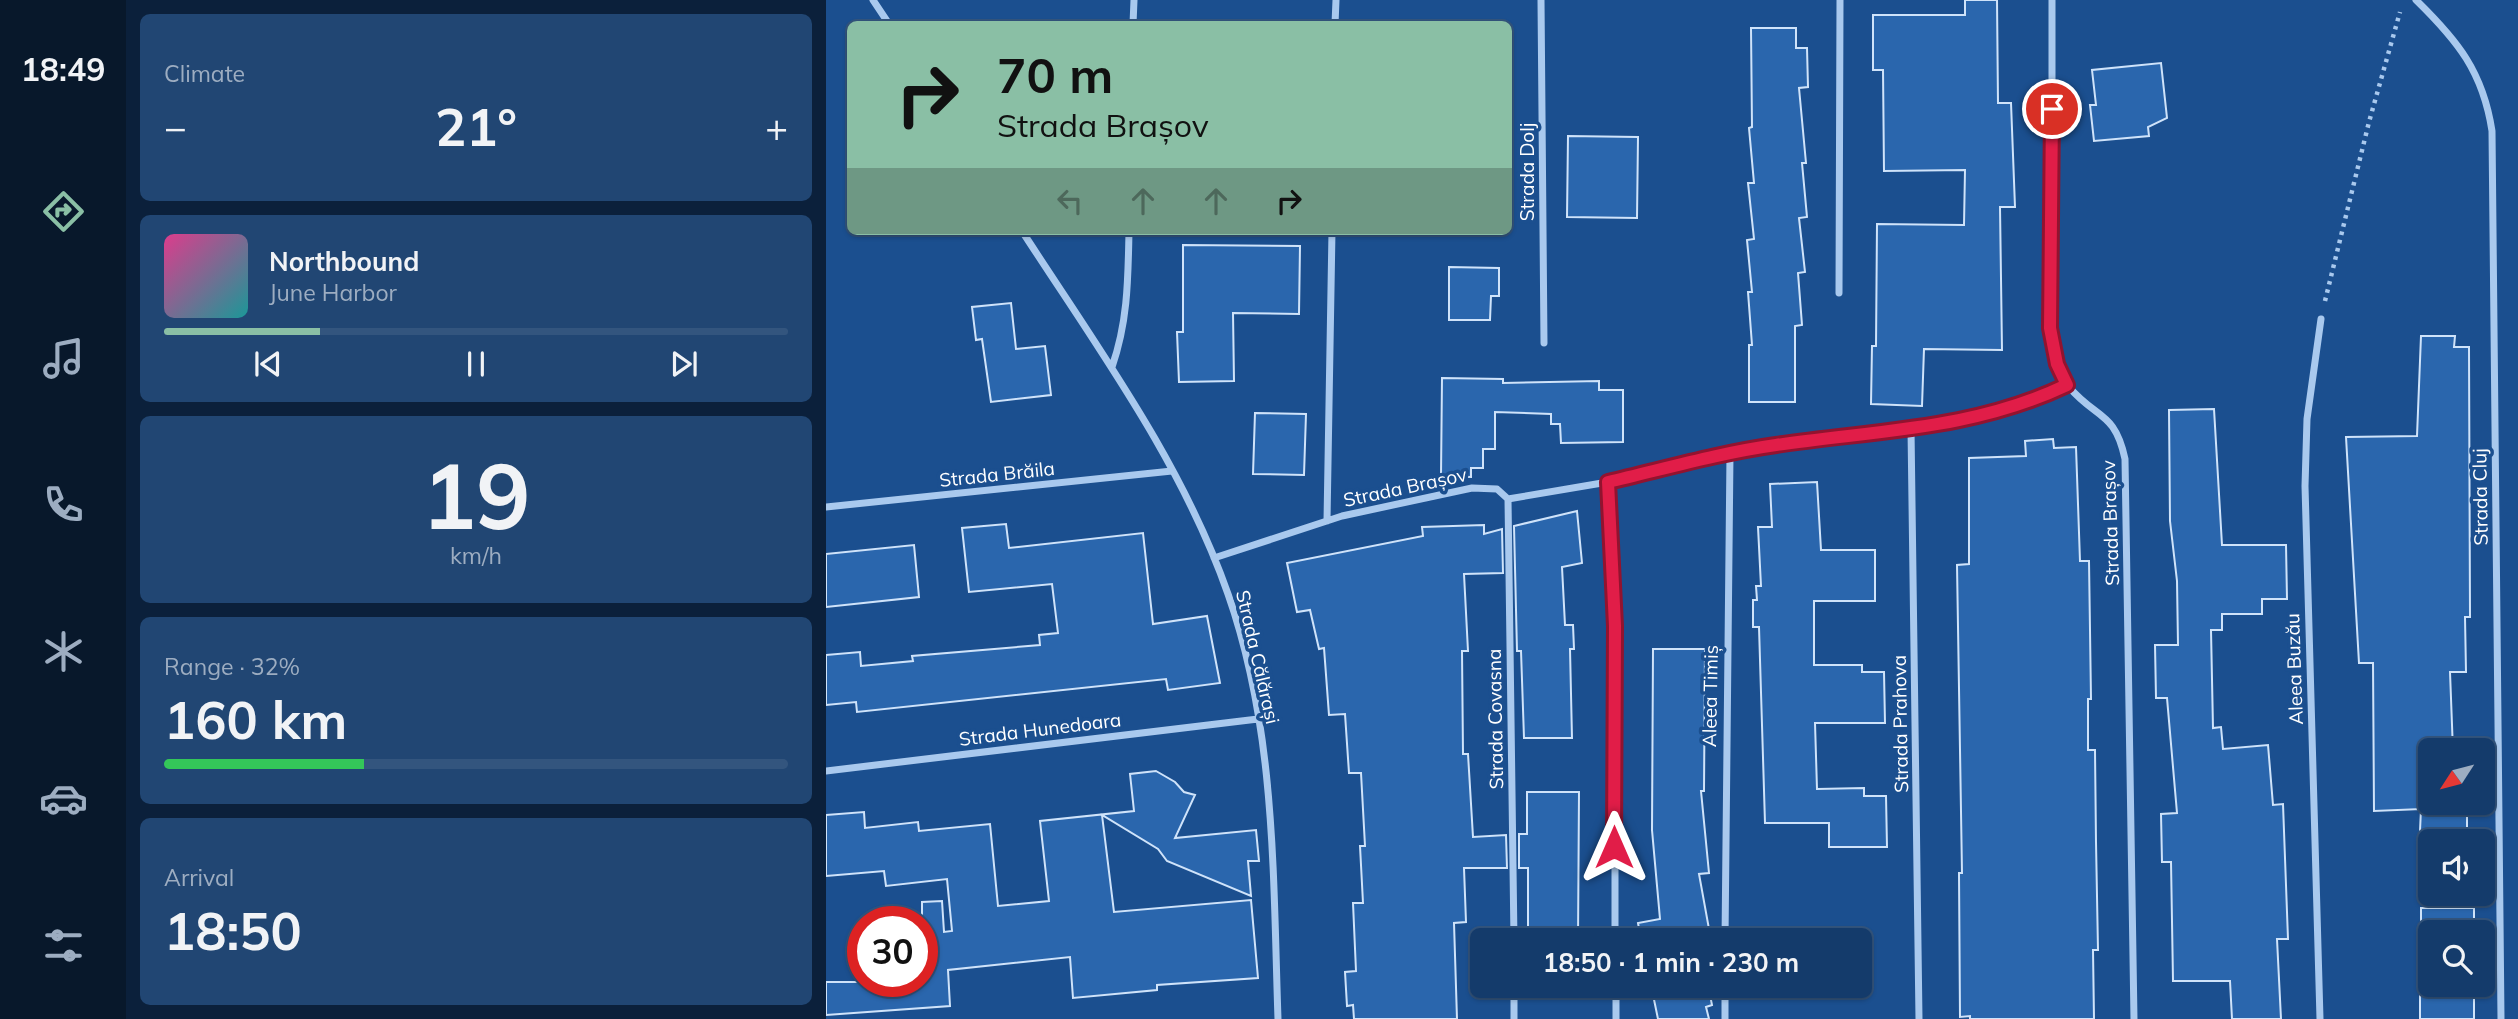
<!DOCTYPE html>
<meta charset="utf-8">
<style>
:root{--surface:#143b6b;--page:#214673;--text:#f1f3f6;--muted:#9dadc1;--line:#33557e;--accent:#8abfa5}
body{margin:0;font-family:Mulish,sans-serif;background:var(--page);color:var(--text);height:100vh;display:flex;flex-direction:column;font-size:26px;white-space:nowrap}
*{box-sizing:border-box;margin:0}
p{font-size:23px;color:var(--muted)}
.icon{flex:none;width:38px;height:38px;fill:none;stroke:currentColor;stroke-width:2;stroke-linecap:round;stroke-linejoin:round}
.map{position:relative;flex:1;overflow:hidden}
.sheet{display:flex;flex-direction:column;gap:14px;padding:14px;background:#0b203b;width:700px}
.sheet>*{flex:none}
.hud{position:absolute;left:21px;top:21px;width:665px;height:214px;border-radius:10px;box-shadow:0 2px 5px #0004,0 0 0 2px var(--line);background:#8abfa5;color:#111;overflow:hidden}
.needle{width:46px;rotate:234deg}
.fabs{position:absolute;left:1592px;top:738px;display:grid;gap:14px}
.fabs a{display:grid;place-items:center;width:77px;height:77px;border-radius:10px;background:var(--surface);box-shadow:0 2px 5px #0004,0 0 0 2px var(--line);font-size:35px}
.speed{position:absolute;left:21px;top:906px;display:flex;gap:14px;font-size:35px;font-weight:700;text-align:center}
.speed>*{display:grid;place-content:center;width:91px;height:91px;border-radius:50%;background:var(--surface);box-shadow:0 2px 5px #0004,0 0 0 2px var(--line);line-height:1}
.speed .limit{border:10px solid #d22;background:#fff;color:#111}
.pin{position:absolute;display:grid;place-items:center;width:60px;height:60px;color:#fff;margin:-30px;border:4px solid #fff;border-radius:50%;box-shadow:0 2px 7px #0007}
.me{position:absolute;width:77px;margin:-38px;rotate:0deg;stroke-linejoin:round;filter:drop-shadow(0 0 5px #0008)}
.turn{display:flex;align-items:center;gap:24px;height:147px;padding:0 35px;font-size:32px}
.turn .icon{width:91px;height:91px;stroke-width:2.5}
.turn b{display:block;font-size:49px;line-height:60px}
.lanes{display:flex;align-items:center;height:66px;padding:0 35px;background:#0003;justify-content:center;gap:35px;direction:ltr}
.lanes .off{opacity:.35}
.big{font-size:52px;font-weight:700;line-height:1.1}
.sheet .card{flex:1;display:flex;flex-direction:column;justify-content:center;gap:10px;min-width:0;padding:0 24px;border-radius:10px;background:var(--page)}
.sheet .dial{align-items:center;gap:0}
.dial b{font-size:91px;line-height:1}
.song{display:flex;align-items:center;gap:21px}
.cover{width:84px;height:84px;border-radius:10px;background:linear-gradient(135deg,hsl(330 70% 55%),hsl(180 70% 35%))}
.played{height:7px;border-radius:4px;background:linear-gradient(90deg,var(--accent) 25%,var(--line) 25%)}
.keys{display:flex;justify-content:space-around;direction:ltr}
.heat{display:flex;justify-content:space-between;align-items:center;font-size:38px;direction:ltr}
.charge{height:10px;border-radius:5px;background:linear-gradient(90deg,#34c759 32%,var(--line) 0)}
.trip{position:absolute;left:644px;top:928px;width:402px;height:70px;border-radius:10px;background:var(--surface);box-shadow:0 2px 5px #0004,0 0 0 2px var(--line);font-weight:700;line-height:70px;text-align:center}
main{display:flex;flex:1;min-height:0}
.dock{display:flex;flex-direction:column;width:126px;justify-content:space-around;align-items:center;background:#08182b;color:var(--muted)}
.dock .icon{width:49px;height:49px}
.dock .on{color:var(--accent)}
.dock b{font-size:32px;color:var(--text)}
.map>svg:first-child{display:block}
.building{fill:#2a66ad;stroke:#cfe3fa;stroke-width:2}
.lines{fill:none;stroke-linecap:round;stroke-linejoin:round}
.path{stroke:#a9c9ee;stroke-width:4.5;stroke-dasharray:3.5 5;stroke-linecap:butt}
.minor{stroke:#a9c9ee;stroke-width:7}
.route-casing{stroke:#92132f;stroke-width:18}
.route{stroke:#e11d48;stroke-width:12}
.labels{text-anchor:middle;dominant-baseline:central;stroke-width:7;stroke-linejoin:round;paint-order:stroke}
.street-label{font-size:19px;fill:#fff;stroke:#1b4f8f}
</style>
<main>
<nav class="dock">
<b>18:49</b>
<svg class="icon on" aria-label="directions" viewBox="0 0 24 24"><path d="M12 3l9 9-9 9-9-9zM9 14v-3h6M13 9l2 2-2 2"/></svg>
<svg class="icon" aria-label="music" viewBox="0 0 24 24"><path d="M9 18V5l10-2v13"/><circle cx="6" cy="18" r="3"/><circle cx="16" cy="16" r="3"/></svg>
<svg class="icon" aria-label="phone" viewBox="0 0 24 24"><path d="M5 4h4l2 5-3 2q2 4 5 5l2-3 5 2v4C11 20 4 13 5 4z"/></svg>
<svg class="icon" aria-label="climate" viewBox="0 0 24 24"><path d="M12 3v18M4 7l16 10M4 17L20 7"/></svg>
<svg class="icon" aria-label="car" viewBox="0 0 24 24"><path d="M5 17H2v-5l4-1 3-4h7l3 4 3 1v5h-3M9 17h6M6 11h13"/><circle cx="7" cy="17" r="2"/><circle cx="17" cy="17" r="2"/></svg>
<svg class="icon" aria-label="filters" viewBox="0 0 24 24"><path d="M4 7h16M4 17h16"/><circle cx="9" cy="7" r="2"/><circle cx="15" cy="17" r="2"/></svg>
</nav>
<section class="sheet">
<div class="card"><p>Climate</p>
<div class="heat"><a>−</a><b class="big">21°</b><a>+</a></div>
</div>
<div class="card">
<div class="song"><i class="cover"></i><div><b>Northbound</b><p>June Harbor</p></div></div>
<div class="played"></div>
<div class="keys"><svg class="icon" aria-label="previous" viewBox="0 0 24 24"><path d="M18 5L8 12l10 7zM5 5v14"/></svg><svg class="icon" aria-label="pause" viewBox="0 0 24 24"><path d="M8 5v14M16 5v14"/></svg><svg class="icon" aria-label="next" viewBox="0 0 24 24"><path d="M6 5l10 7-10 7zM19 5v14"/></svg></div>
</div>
<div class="card dial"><b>19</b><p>km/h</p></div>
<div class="card"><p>Range · 32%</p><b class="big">160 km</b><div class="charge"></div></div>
<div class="card"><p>Arrival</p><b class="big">18:50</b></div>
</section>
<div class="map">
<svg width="1692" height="1019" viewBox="0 0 1692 1019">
<rect width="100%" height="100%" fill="#1b4f8f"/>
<path class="building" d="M 1139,0 L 1171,0 L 1172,103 L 1185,103 L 1189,207 L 1174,207 L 1176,350 L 1098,349 L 1096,406 L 1045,404 L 1046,346 L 1050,346 L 1051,224 L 1138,225 L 1139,170 L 1058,171 L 1057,70 L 1047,70 L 1047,15 L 1139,15 Z
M 925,28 L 970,28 L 970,48 L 981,48 L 982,87 L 973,88 L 980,163 L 976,163 L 981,217 L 973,218 L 979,272 L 972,273 L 976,325 L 969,326 L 969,402 L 923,402 L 923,345 L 926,345 L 922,292 L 926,292 L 921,240 L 928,239 L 922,183 L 928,183 L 923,128 L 926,127 Z
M 1335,63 L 1341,118 L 1322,127 L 1323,136 L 1268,141 L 1264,105 L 1270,105 L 1266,70 Z
M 742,136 L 812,137 L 811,218 L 741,217 Z
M 357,245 L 474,246 L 473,314 L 407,313 L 408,381 L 353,382 L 351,332 L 357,332 Z
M 623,267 L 673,268 L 673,296 L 665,296 L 664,320 L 623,320 Z
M 185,303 L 190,349 L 219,346 L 225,395 L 165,402 L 156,339 L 150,340 L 146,307 Z
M 1595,336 L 1629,336 L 1628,347 L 1643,347 L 1644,617 L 1639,617 L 1640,672 L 1624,672 L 1627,751 L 1605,751 L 1605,803 L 1641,803 L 1641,832 L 1594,831 L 1595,809 L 1548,811 L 1547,663 L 1533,663 L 1520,437 L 1591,436 Z
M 616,378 L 677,379 L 677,383 L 773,381 L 773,390 L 797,390 L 797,442 L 735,443 L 734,424 L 725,424 L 725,414 L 669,412 L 669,449 L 657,449 L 657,468 L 645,468 L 645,477 L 615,476 Z
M 1388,409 L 1396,545 L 1460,545 L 1461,599 L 1436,599 L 1436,614 L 1396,614 L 1396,630 L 1385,630 L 1387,728 L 1395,727 L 1397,749 L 1442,745 L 1447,805 L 1457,804 L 1462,939 L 1451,939 L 1455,1019 L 1406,1019 L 1404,981 L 1347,981 L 1345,862 L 1336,862 L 1335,814 L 1351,813 L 1341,698 L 1330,698 L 1329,645 L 1352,645 L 1351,581 L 1344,521 L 1343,410 Z
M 429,413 L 480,414 L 478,475 L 427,474 Z
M 1227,439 L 1228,448 L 1250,447 L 1254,561 L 1263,561 L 1265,699 L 1262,699 L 1262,750 L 1269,750 L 1270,842 L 1272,950 L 1267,950 L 1268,1019 L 1144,1019 L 1144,1016 L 1134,1017 L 1133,873 L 1136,873 L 1131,565 L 1143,564 L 1143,458 L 1200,456 L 1199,441 Z
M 991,482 L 995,550 L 1049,550 L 1049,601 L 988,601 L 988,665 L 1036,665 L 1036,672 L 1058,672 L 1059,723 L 989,723 L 991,789 L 1038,788 L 1038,796 L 1060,796 L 1061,847 L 1003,847 L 1003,823 L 939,823 L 933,627 L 927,627 L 927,600 L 931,600 L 930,586 L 935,586 L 932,527 L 946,527 L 944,484 Z
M 751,511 L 756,563 L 736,567 L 739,625 L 747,625 L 748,649 L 744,649 L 746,738 L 698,738 L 695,651 L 691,651 L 688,526 Z
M 180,524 L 183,548 L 317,533 L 327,624 L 381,616 L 394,683 L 342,690 L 340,679 L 31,712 L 30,702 L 0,705 L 0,655 L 34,652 L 35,666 L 87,661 L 86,656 L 214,645 L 213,635 L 232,633 L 226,584 L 143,592 L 136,528 Z
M 658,525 L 658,534 L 676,529 L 677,573 L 638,574 L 642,651 L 636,651 L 637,754 L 642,754 L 647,837 L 680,835 L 681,868 L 638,868 L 640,922 L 628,923 L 631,1019 L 528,1019 L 527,1005 L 521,1006 L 519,972 L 530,971 L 527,903 L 537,903 L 534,846 L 539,846 L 535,773 L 523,773 L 519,714 L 503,715 L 498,648 L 493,649 L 484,610 L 471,612 L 461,563 L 597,536 L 596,527 Z
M 88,545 L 93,597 L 0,607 L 0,554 Z
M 827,649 L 879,649 L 878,791 L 875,791 L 883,873 L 873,874 L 885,940 L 815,940 L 812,923 L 834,919 L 826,830 Z
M 330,771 L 349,782 L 358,792 L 369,795 L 349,838 L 430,830 L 433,861 L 422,861 L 425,896 L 341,861 L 332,849 L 276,815 L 288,912 L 425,900 L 432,978 L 331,985 L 331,990 L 247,998 L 244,957 L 122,970 L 124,1006 L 0,1015 L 0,982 L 96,982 L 96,902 L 116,901 L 118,932 L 126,931 L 121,879 L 60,886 L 58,871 L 0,876 L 0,815 L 38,812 L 39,828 L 92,822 L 93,831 L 164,824 L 172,906 L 223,901 L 214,821 L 308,811 L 304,774 Z
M 701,792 L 753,792 L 752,940 L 702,940 L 702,868 L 693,868 L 693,834 L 701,834 Z
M 1595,908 L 1648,908 L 1648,933 L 1595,933 Z
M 825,985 L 882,985 L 886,1005 L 880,1007 L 883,1019 L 832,1019 Z
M 1594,985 L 1648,985 L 1648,1019 L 1594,1019 Z"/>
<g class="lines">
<path class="path" d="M 1499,301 L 1543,122 L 1574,12"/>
<path class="minor" d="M 47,0 L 63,24
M 715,0 L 718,343
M 1226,0 L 1226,346 C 1230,360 1234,376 1243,387 C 1270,419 1289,411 1299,459 L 1308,1019
M 1590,0 C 1632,41 1657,72 1666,131 L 1675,1019
M 307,24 L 308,0
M 509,24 L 510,0
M 196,231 C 271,347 356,462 402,594 C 450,730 447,877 452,1019
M 1013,293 L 1014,0
M 286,367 C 302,321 302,279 303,231
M 1085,429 L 1093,1019
M 782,482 L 789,626 L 789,940
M 682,499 L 688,940
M 0,507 L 346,471
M 501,521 L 506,231
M 388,558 L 516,516 L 646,488 L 671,489 L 682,499 L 782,482 L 948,445 L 1126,423 L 1180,411 L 1241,385
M 0,771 L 432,719
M 899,940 L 904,454
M 688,985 L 688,1019
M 790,985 L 790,1019
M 899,1019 L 899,985
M 1494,1019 L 1479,486 L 1481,419 L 1495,319"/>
</g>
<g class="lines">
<defs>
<path id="route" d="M 788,847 L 789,626 L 782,482 C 838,469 893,453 950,445 C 1051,430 1146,430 1241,385 L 1231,364 L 1224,328 L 1226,109"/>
</defs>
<use href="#route" class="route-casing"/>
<use href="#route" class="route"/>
</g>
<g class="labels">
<g class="street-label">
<text transform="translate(701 172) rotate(-90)">Strada Dolj</text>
<text transform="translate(171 474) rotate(-6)">Strada Brăila</text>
<text transform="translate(579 487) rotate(-12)">Strada Brașov</text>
<text transform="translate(1654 497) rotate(-91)">Strada Cluj</text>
<text transform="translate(1284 523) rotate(-92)">Strada Brașov</text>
<text transform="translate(432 657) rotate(77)">Strada Călărași</text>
<text transform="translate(1468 669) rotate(-92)">Aleea Buzău</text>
<text transform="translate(884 696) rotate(-89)">Aleea Timiș</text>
<text transform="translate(669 719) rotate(-91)">Strada Covasna</text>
<text transform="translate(1074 724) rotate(-91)">Strada Prahova</text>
<text transform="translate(214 729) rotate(-7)">Strada Hunedoara</text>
</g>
</g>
</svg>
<div class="fabs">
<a><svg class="needle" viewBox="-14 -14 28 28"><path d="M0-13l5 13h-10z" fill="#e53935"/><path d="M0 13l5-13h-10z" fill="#9dadc1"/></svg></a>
<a><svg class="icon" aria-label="sound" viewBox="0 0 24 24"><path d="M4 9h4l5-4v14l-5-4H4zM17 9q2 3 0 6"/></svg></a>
<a><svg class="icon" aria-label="search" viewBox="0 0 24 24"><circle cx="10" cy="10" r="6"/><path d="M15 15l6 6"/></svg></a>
</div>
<div class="speed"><div class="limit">30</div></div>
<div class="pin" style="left:1226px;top:109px;background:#d93025"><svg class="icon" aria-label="arrive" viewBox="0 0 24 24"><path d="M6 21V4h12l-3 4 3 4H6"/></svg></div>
<svg class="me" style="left:788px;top:847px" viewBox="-20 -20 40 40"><path d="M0-17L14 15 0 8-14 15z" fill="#e11d48" stroke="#fff" stroke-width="4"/></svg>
<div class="trip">18:50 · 1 min · 230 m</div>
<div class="hud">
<div class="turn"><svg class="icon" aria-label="right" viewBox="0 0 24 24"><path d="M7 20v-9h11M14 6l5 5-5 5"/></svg><div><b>70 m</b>Strada Brașov</div></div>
<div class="lanes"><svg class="icon off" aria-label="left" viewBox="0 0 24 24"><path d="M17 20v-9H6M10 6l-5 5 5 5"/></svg><svg class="icon off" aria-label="ahead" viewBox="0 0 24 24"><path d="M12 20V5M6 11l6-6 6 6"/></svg><svg class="icon off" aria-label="ahead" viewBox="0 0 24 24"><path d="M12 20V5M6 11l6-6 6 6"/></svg><svg class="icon" aria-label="right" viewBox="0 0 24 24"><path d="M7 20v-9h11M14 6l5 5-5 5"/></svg></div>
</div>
</div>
</main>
